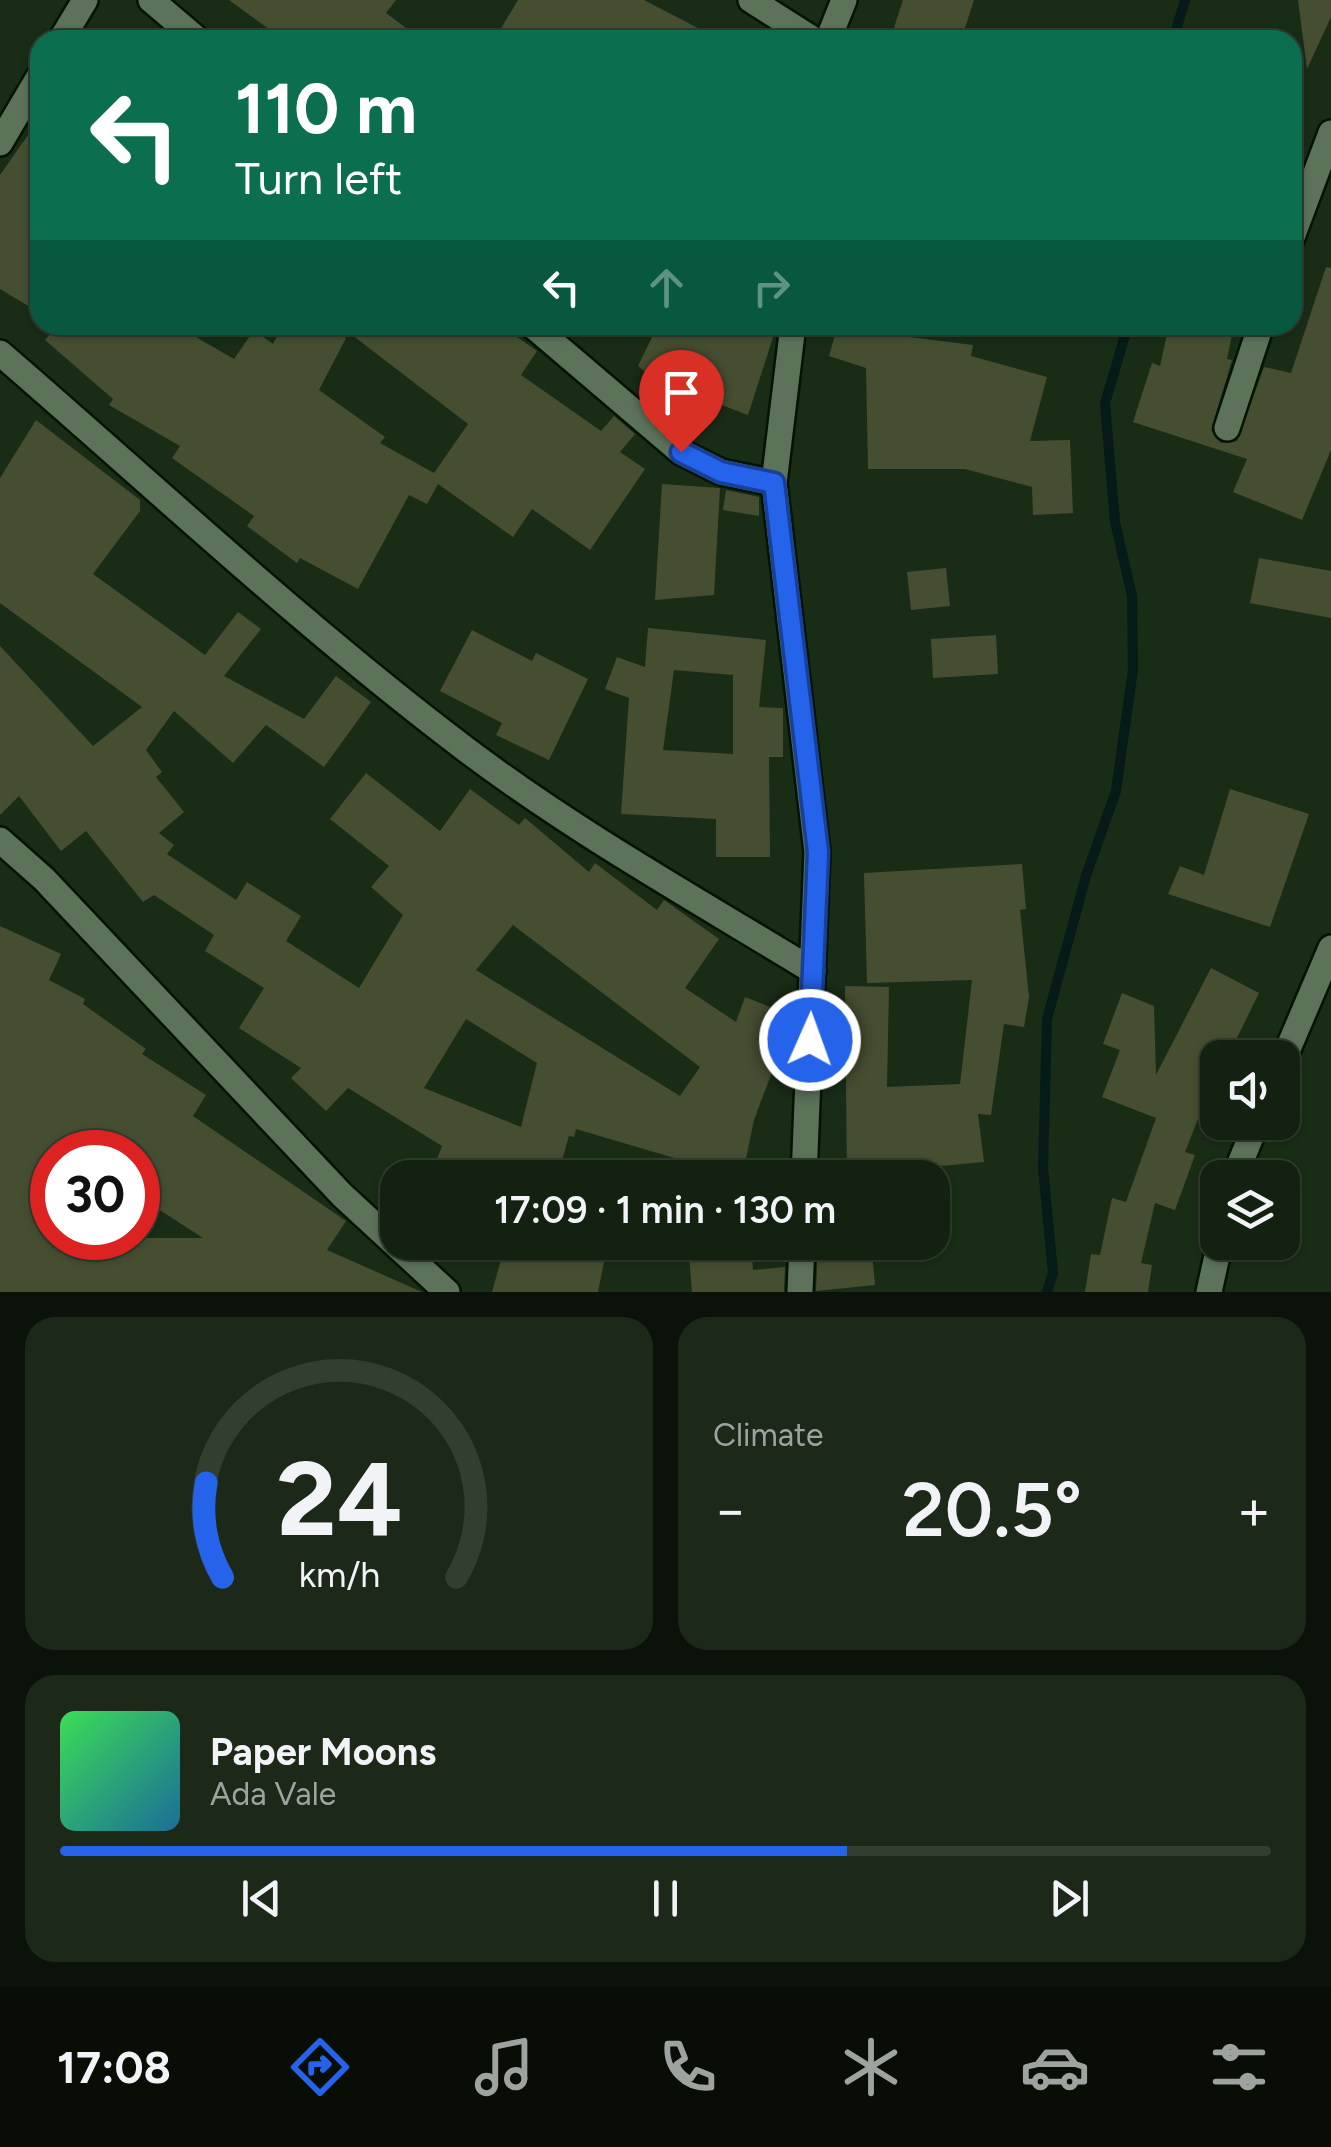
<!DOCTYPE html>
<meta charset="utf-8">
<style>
:root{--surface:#132110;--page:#1c2919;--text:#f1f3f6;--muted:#9da39f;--line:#323e30;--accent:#2563eb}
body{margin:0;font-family:Figtree,sans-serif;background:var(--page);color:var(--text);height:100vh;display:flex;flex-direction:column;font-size:38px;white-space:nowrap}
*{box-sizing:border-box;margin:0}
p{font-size:32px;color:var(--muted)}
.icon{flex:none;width:55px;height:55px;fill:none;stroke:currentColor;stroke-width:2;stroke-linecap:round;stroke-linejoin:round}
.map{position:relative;height:1292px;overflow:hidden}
.drawer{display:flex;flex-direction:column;gap:25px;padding:25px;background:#0a1209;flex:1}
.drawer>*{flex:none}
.guide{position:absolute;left:30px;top:30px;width:1272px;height:305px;border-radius:30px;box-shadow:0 2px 8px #0004,0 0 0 2px var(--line);background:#0b6e4f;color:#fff;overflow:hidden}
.fabs{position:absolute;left:1200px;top:1040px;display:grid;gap:20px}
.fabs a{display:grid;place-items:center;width:100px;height:100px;border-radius:20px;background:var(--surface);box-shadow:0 2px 8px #0004,0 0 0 2px var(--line);font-size:50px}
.speed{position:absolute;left:30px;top:1130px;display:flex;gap:20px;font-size:50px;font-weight:700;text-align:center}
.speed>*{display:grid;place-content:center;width:130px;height:130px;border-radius:50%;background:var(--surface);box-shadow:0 2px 8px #0004,0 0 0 2px var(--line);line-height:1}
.speed .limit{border:15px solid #d22;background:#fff;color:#111}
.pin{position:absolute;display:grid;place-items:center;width:85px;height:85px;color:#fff;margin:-102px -42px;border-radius:50% 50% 50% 0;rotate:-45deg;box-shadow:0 0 10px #0007}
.pin .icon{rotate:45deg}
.me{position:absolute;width:110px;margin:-55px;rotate:2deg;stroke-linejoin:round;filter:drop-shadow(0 0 8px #0008)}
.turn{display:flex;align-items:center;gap:35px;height:210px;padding:0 40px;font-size:45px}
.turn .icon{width:130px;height:130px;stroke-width:2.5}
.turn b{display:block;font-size:70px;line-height:85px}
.lanes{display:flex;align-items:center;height:95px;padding:0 40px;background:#0003;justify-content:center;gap:50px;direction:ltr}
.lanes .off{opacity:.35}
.big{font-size:75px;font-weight:600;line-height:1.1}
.drawer .widget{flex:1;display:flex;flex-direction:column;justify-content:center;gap:15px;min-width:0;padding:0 35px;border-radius:30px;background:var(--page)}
.drawer .dial{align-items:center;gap:0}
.dial svg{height:260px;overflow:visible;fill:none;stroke:var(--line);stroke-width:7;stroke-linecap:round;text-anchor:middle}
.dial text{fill:var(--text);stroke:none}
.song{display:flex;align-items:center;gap:30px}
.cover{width:120px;height:120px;border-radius:15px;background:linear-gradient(135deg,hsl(130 70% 55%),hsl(200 70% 35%))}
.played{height:10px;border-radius:5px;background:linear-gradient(90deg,var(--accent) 65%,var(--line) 65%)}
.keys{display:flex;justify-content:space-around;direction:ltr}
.heat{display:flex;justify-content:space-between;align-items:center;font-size:55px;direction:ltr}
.drawer .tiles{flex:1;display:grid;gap:25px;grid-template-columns:1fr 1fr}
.widget:last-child{grid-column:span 2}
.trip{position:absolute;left:380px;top:1160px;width:570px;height:100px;border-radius:30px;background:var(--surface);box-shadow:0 2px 8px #0004,0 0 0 2px var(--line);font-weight:600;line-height:100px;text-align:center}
.dock{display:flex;height:160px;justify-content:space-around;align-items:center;background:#080d06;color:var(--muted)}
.dock .icon{width:70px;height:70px}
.dock .current{color:var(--accent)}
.dock b{font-size:45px;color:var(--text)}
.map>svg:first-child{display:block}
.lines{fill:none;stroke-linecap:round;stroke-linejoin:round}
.stream{stroke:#061a17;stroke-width:10}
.building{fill:#464e31;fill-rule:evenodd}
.minor-casing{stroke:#031402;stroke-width:30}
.minor{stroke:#5c7259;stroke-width:25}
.route-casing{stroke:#184099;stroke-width:25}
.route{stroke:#2563eb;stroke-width:18}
</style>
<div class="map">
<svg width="1331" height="1292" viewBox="0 0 1331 1292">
<rect width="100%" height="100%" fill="#192c16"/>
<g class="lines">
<path class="stream" d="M 1173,40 L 1185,0
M 1047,1292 L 1053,1273 L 1043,1168 L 1047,1019 L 1086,876 L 1116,791 L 1133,669 L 1132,596 L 1115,522 L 1105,403 L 1128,325"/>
</g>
<path class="building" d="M 229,0 L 396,0 L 386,13 L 422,40 L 284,40 Z
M 518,0 L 644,0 L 721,40 L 494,40 Z
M 903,0 L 974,0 L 961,40 L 890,40 Z
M 1298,0 L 1331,0 L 1331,17 L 1307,69 Z
M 40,118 L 40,313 L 0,289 L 0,175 Z
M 1326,267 L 1331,268 L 1331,450 L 1302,520 L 1233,492 L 1247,459 L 1133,422 L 1152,363 L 1160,366 L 1169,325 L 1234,325 L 1227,359 L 1232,360 L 1211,430 L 1221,443 L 1237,441 L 1264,367 L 1291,373 Z
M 58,325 L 175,325 L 234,359 L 254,330 L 273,344 L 283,325 L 322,325 L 346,338 L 319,390 L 385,437 L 380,443 L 434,473 L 468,424 L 339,325 L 500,325 L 537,351 L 521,375 L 601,431 L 614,416 L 635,434 L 620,452 L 645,469 L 590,550 L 532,509 L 513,537 L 438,484 L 427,504 L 409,495 L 358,589 L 300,558 L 297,563 L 247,526 L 254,516 L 172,458 L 180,446 L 109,405 L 113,399 L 45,340 Z
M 658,325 L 777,325 L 748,415 L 690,393 L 684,404 L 638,366 Z
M 838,325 L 892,325 L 912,331 L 910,337 L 973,345 L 971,356 L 1047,377 L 1030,441 L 1070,440 L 1073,513 L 1033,515 L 1032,487 L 965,469 L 868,469 L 866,368 L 829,356 Z
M 36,420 L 140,500 L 140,511 L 93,574 L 205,655 L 238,612 L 261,629 L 224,676 L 304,719 L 336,676 L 371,702 L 324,767 L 266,725 L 233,763 L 174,711 L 146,750 L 162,772 L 156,777 L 184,812 L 159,833 L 174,845 L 167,854 L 236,900 L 247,882 L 301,916 L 286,941 L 359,988 L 403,915 L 371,887 L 389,866 L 330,819 L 366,773 L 440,831 L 470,789 L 519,825 L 525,818 L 589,872 L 595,863 L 657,910 L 664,900 L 719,939 L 685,988 L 736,1022 L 745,997 L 793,1016 L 754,1120 L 742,1178 L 576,1129 L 574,1137 L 569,1136 L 557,1178 L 430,1178 L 442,1146 L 348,1088 L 326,1111 L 291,1078 L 301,1068 L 239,1028 L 264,988 L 205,951 L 214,935 L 154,895 L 143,902 L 86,831 L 61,851 L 19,796 L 0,815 L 0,646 L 93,746 L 142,707 L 0,603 L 0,478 ZM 513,925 L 700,1067 L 680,1096 L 476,970 ZM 466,1019 L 537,1063 L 521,1127 L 424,1088 Z
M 662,484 L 720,488 L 714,595 L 655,600 Z
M 726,490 L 759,497 L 759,516 L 723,510 Z
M 1259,558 L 1331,571 L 1331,618 L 1250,603 Z
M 946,568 L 950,606 L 911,610 L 907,572 Z
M 648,628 L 766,640 L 759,707 L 783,708 L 783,757 L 769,757 L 770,857 L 716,857 L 716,819 L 621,814 L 629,698 L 605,689 L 617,657 L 645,667 ZM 674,670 L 733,675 L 733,754 L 663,750 Z
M 472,630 L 532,661 L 536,653 L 588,679 L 549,760 L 496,735 L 502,723 L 440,691 Z
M 996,635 L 998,674 L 933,678 L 931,639 Z
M 1230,789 L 1309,814 L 1270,927 L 1168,894 L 1180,866 L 1204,875 Z
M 1022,864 L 1026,909 L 1020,910 L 1029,997 L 1024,1027 L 1004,1024 L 991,1115 L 978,1114 L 984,1162 L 897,1170 L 897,1178 L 847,1178 L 845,986 L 889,987 L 887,1087 L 960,1084 L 972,980 L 867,983 L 864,873 Z
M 0,926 L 61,954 L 49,980 L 85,999 L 83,1004 L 146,1049 L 142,1054 L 206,1095 L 193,1116 L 346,1221 L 327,1250 L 422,1292 L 0,1292 ZM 52,1152 L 138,1152 L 138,1196 L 203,1238 L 52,1238 Z
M 1211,968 L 1259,993 L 1227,1058 L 1218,1058 L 1218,1089 L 1211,1086 L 1185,1152 L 1195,1155 L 1175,1210 L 1155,1203 L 1141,1263 L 1152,1265 L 1148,1292 L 1085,1292 L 1091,1254 L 1100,1255 L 1112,1198 L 1126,1202 L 1156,1118 L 1102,1097 L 1120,1050 L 1103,1044 L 1122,993 L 1154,1006 L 1156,1075 Z
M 506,1242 L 608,1242 L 598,1292 L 492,1292 Z
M 688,1242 L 751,1242 L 753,1270 L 785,1267 L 784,1292 L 692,1292 Z
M 818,1242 L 871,1242 L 875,1285 L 816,1291 Z"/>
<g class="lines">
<defs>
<path id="minor" d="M 151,0 L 198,40
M 751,0 L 814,40
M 61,40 L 85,0
M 828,40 L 844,0
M 0,143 L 40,75
M 1292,237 L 1331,133
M 532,325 L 681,452 L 721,472 L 774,483
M 793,325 L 774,483 L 817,852 L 804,1178
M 0,353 C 154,486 305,628 468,751 C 577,833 697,900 813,971
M 1227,428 L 1261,325
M 0,840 L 44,879 L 342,1195 L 447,1292
M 1282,1063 L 1331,948
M 1234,1178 L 1257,1122
M 800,1292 L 802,1242
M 1209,1292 L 1220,1242"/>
</defs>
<use href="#minor" class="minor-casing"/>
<use href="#minor" class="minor"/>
</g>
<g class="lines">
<defs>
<path id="route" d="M 681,452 L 721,472 L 774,483 L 818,852 L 810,1040"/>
</defs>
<use href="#route" class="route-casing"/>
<use href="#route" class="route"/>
</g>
</svg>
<div class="fabs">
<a><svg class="icon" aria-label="sound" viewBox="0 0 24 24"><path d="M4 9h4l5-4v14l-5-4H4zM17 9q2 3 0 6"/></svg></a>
<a><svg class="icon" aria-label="layers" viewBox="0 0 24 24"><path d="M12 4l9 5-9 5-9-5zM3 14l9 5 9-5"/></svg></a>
</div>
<div class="speed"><div class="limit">30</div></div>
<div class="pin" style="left:681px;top:452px;background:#d93025"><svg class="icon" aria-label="arrive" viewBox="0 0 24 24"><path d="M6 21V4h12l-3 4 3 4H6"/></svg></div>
<svg class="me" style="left:810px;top:1040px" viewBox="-20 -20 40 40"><circle r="17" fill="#2563eb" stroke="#fff" stroke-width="3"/><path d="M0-11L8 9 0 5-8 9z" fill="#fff"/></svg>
<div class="trip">17:09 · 1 min · 130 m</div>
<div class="guide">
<div class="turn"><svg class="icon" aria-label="left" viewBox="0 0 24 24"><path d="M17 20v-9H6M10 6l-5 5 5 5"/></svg><div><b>110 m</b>Turn left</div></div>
<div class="lanes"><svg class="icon" aria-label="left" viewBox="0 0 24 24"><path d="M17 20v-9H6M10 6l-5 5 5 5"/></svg><svg class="icon off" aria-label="ahead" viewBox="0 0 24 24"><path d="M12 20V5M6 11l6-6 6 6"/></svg><svg class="icon off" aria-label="right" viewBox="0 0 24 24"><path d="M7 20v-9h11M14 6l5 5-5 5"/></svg></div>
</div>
</div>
<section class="drawer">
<div class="tiles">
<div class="widget dial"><svg viewBox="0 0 100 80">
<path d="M14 69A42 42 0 1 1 86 69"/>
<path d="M14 69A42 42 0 0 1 9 40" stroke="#2563eb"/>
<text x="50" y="56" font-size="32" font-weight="700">24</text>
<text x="50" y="72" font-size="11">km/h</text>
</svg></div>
<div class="widget"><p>Climate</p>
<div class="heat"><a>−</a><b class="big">20.5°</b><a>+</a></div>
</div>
<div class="widget">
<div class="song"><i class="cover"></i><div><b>Paper Moons</b><p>Ada Vale</p></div></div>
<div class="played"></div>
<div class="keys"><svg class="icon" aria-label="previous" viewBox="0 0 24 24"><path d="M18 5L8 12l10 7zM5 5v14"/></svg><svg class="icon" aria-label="pause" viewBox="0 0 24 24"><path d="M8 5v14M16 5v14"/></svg><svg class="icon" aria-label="next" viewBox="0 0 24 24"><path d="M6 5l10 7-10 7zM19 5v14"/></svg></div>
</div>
</div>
</section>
<nav class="dock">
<b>17:08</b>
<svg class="icon current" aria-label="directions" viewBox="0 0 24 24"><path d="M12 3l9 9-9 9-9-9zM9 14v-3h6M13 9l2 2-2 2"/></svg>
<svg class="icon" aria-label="music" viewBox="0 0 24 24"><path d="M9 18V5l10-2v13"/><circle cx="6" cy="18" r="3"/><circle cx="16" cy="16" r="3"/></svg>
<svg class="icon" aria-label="phone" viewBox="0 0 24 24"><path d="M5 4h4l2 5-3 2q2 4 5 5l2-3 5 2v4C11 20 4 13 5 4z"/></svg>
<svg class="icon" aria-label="climate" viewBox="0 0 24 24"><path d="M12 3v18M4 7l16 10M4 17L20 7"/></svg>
<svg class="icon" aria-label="car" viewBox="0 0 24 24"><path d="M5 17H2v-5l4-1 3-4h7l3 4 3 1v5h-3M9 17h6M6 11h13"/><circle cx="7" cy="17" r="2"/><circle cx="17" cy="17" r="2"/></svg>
<svg class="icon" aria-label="filters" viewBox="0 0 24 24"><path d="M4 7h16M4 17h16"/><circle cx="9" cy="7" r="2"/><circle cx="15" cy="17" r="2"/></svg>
</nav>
